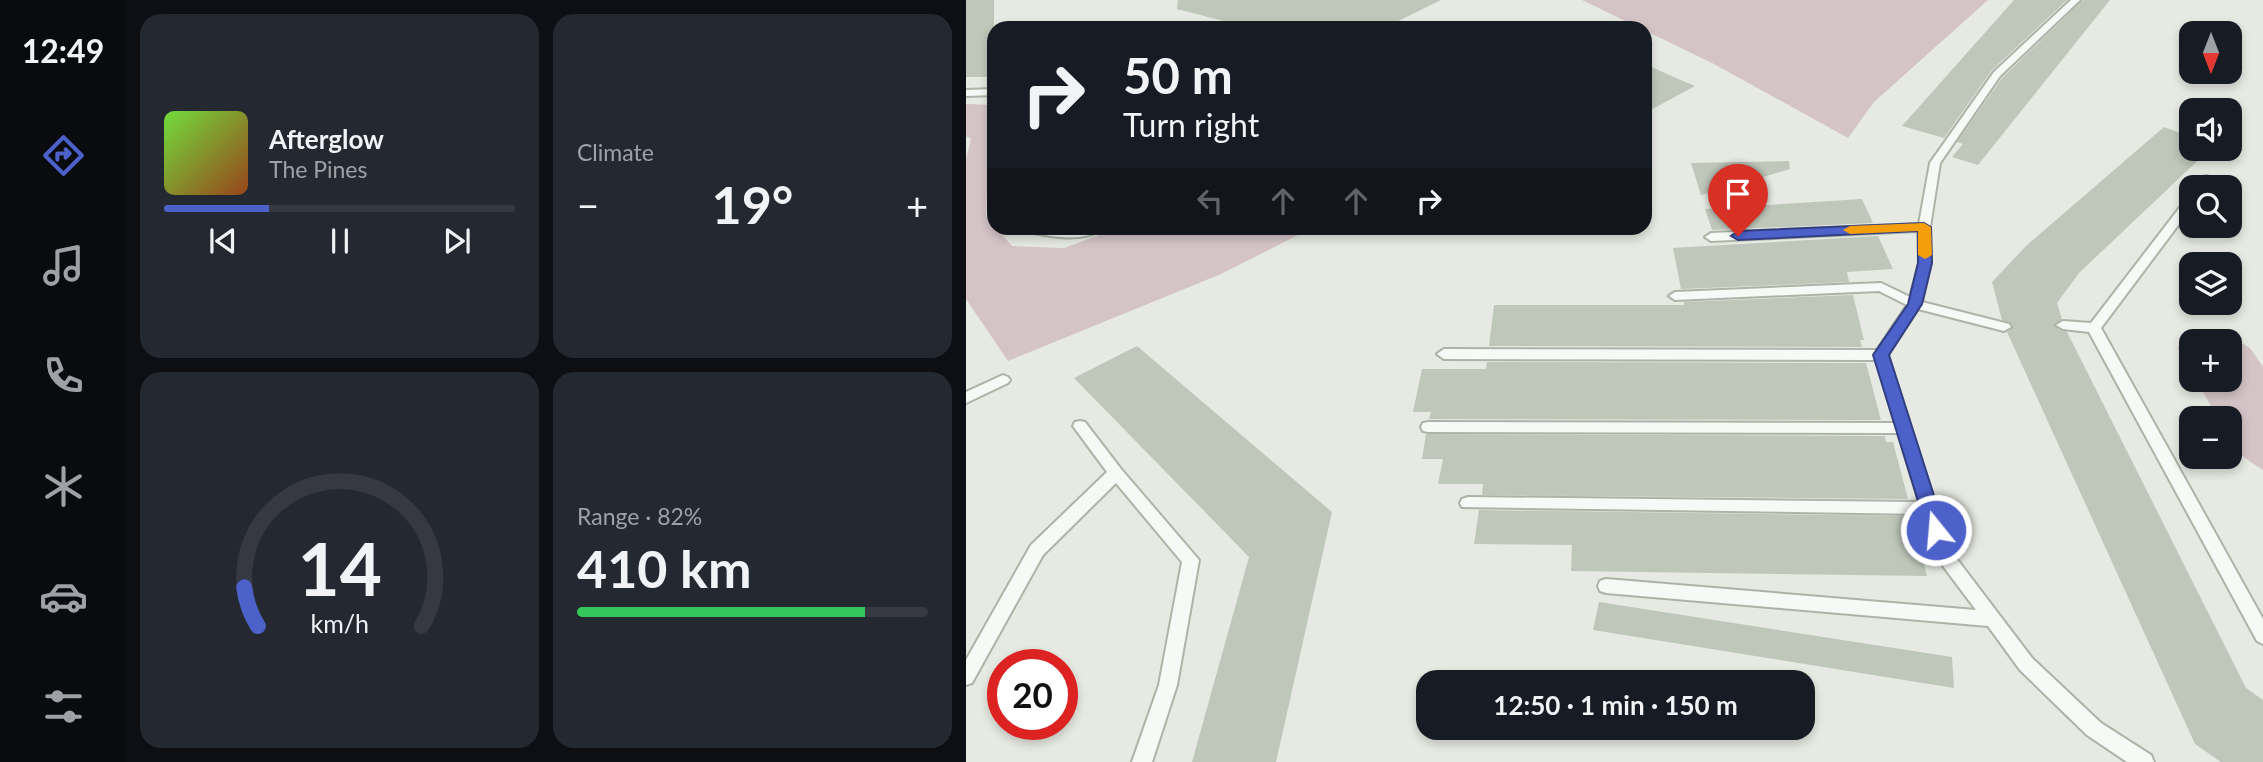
<!DOCTYPE html>
<meta charset="utf-8">
<style>
:root{--surface:#171b24;--page:#242831;--text:#f1f3f6;--muted:#9ea1a6;--line:#363941;--accent:#4d61ca}
body{margin:0;font-family:Lato,sans-serif;background:var(--page);color:var(--text);height:100vh;display:flex;flex-direction:column;font-size:26px;white-space:nowrap}
*{box-sizing:border-box;margin:0}
p{font-size:23px;color:var(--muted)}
.icon{flex:none;width:38px;height:38px;fill:none;stroke:currentColor;stroke-width:2;stroke-linecap:round;stroke-linejoin:round}
.map{position:relative;flex:1;overflow:hidden}
.side{display:flex;flex-direction:column;gap:14px;padding:14px;background:#0d0f14;width:840px}
.side>*{flex:none}
.banner{position:absolute;left:21px;top:21px;width:665px;height:214px;border-radius:21px;box-shadow:0 4px 10px #0003;background:#171b24;color:var(--text);overflow:hidden}
.needle{width:46px;rotate:180deg}
.fabs{position:absolute;left:1213px;top:21px;display:grid;gap:14px}
.fabs a{display:grid;place-items:center;width:63px;height:63px;border-radius:14px;background:var(--surface);box-shadow:0 4px 10px #0003;font-size:35px}
.speed{position:absolute;left:21px;top:649px;display:flex;gap:14px;font-size:35px;font-weight:700;text-align:center}
.speed>*{display:grid;place-content:center;width:91px;height:91px;border-radius:50%;background:var(--surface);box-shadow:0 4px 10px #0003;line-height:1}
.speed .limit{border:10px solid #d22;background:#fff;color:#111}
.pin{position:absolute;display:grid;place-items:center;width:60px;height:60px;color:#fff;margin:-72px -30px;border-radius:50% 50% 50% 0;rotate:-45deg;box-shadow:0 0 7px #0007}
.pin .icon{rotate:45deg}
.me{position:absolute;width:77px;margin:-38px;rotate:343deg;stroke-linejoin:round;filter:drop-shadow(0 0 5px #0008)}
.turn{display:flex;align-items:center;gap:24px;height:147px;padding:0 21px;font-size:32px}
.turn .icon{width:91px;height:91px;stroke-width:2.5}
.turn b{display:block;font-size:49px;line-height:60px}
.lanes{display:flex;align-items:center;height:66px;padding:0 21px;background:#0003;justify-content:center;gap:35px;direction:ltr}
.lanes .off{opacity:.35}
.big{font-size:52px;font-weight:700;line-height:1.1}
.side .tile{flex:1;display:flex;flex-direction:column;justify-content:center;gap:10px;min-width:0;padding:0 24px;border-radius:21px;background:var(--page)}
.side .dial{align-items:center;gap:0}
.dial svg{height:182px;overflow:visible;fill:none;stroke:var(--line);stroke-width:7;stroke-linecap:round;text-anchor:middle}
.dial text{fill:var(--text);stroke:none}
.song{display:flex;align-items:center;gap:21px}
.cover{width:84px;height:84px;border-radius:10px;background:linear-gradient(135deg,hsl(100 70% 55%),hsl(20 70% 35%))}
.played{height:7px;border-radius:4px;background:linear-gradient(90deg,var(--accent) 30%,var(--line) 30%)}
.keys{display:flex;justify-content:space-around;direction:ltr}
.heat{display:flex;justify-content:space-between;align-items:center;font-size:38px;direction:ltr}
.charge{height:10px;border-radius:5px;background:linear-gradient(90deg,#34c759 82%,var(--line) 0)}
.side .tiles{flex:1;display:grid;gap:14px;grid-template-columns:repeat(2,1fr)}
.trip{position:absolute;left:450px;top:670px;width:399px;height:70px;border-radius:21px;background:var(--surface);box-shadow:0 4px 10px #0003;font-weight:700;line-height:70px;text-align:center}
main{display:flex;flex:1;min-height:0}
.tab-bar{display:flex;flex-direction:column;width:126px;justify-content:space-around;align-items:center;background:#090b0e;color:var(--muted)}
.tab-bar .icon{width:49px;height:49px}
.tab-bar .active{color:var(--accent)}
.tab-bar b{font-size:32px;color:var(--text)}
.map>svg:first-child{display:block}
.green{fill:#d4c4c8}
.building{fill:#bfc7ba}
.lines{fill:none;stroke-linecap:round;stroke-linejoin:round}
.service-casing{stroke:#adb4a7;stroke-width:4}
.service{fill:#f6f9f5;fill-rule:evenodd}
.route{fill:#4d61ca;stroke:#323f83;stroke-width:2}
.slow{fill:#f59e0b}
</style>
<main>
<nav class="tab-bar">
<b>12:49</b>
<svg class="icon active" aria-label="directions" viewBox="0 0 24 24"><path d="M12 3l9 9-9 9-9-9zM9 14v-3h6M13 9l2 2-2 2"/></svg>
<svg class="icon" aria-label="music" viewBox="0 0 24 24"><path d="M9 18V5l10-2v13"/><circle cx="6" cy="18" r="3"/><circle cx="16" cy="16" r="3"/></svg>
<svg class="icon" aria-label="phone" viewBox="0 0 24 24"><path d="M5 4h4l2 5-3 2q2 4 5 5l2-3 5 2v4C11 20 4 13 5 4z"/></svg>
<svg class="icon" aria-label="climate" viewBox="0 0 24 24"><path d="M12 3v18M4 7l16 10M4 17L20 7"/></svg>
<svg class="icon" aria-label="car" viewBox="0 0 24 24"><path d="M5 17H2v-5l4-1 3-4h7l3 4 3 1v5h-3M9 17h6M6 11h13"/><circle cx="7" cy="17" r="2"/><circle cx="17" cy="17" r="2"/></svg>
<svg class="icon" aria-label="filters" viewBox="0 0 24 24"><path d="M4 7h16M4 17h16"/><circle cx="9" cy="7" r="2"/><circle cx="15" cy="17" r="2"/></svg>
</nav>
<section class="side">
<div class="tiles">
<div class="tile">
<div class="song"><i class="cover"></i><div><b>Afterglow</b><p>The Pines</p></div></div>
<div class="played"></div>
<div class="keys"><svg class="icon" aria-label="previous" viewBox="0 0 24 24"><path d="M18 5L8 12l10 7zM5 5v14"/></svg><svg class="icon" aria-label="pause" viewBox="0 0 24 24"><path d="M8 5v14M16 5v14"/></svg><svg class="icon" aria-label="next" viewBox="0 0 24 24"><path d="M6 5l10 7-10 7zM19 5v14"/></svg></div>
</div>
<div class="tile"><p>Climate</p>
<div class="heat"><a>−</a><b class="big">19°</b><a>+</a></div>
</div>
<div class="tile dial"><svg viewBox="0 0 100 80">
<path d="M14 69A42 42 0 1 1 86 69"/>
<path d="M14 69A42 42 0 0 1 8 52" stroke="#4d61ca"/>
<text x="50" y="56" font-size="32" font-weight="700">14</text>
<text x="50" y="72" font-size="11">km/h</text>
</svg></div>
<div class="tile"><p>Range · 82%</p><b class="big">410 km</b><div class="charge"></div></div>
</div>
</section>
<div class="map">
<svg width="1297" height="762" viewBox="0 0 1297 762">
<rect width="100%" height="100%" fill="#e6eae2"/>
<path class="green" d="M 616,0 L 1022,0 L 908,102 L 882,138 L 748,64 Z
M 0,104 L 28,105 L 28,155 L 22,166 L 20,216 L 46,246 L 98,248 L 152,228 L 327,228 L 334,234 L 255,274 L 42,361 L 0,299 L 0,159 L 5,139 L 0,136 Z
M 1235,332 L 1262,335 L 1284,348 L 1297,367 L 1297,470 C 1272,454 1264,449 1264,418 L 1252,418 L 1230,380 L 1264,380 L 1264,341 L 1225,341 L 1225,371 L 1212,349 L 1216,337 Z"/>
<path class="building" d="M 0,0 L 28,0 L 28,77 L 0,77 Z
M 212,0 L 475,0 L 418,28 L 285,28 L 211,9 Z
M 1048,0 L 1101,0 L 1026,70 L 978,138 L 936,126 Z
M 1117,0 L 1144,0 L 1012,165 L 986,157 L 997,144 L 991,142 L 1036,78 Z
M 679,64 L 701,74 L 729,86 L 679,113 Z
M 1198,127 L 1225,137 L 1225,149 L 1244,149 L 1113,273 L 1091,303 L 1096,319 L 1088,326 L 1101,332 L 1280,688 L 1297,700 L 1297,762 L 1255,762 L 1229,744 L 1041,332 L 1047,326 L 1036,320 L 1026,282 L 1061,245 Z
M 823,161 L 824,169 L 735,195 L 725,163 Z
M 896,199 L 907,223 L 746,230 L 739,209 Z
M 912,236 L 927,269 L 881,272 L 883,282 L 715,289 L 707,248 Z
M 887,295 L 898,340 L 894,340 L 896,347 L 523,346 L 528,305 L 718,305 L 718,302 Z
M 171,346 L 366,512 L 310,762 L 226,762 L 283,557 L 108,378 Z
M 521,362 L 900,363 L 915,420 L 463,419 L 465,412 L 447,412 L 456,369 L 520,369 Z
M 460,434 L 919,436 L 920,442 L 927,442 L 942,499 L 516,495 L 517,484 L 472,484 L 477,459 L 456,459 Z
M 513,510 L 946,516 L 961,576 L 605,571 L 606,545 L 508,544 Z
M 633,602 L 986,657 L 988,688 L 627,630 Z"/>
<g class="lines">
<defs>
<path id="service" d="M 1105,0 L 1114,0 L 1034,76 L 974,163 L 964,227 L 965,263 L 956,302 L 1043,324 L 1045,327 L 1038,331 L 952,309 L 922,355 L 984,550 L 1066,658 L 1135,723 L 1185,755 L 1188,762 L 1161,762 L 1121,735 L 1054,670 L 1022,626 L 640,593 L 634,591 L 632,586 L 634,581 L 640,579 L 1010,610 L 971,558 L 957,514 L 496,507 L 494,503 L 496,499 L 502,497 L 953,502 L 932,433 L 462,432 L 457,431 L 455,427 L 457,423 L 462,422 L 929,423 L 910,360 L 478,359 L 471,354 L 478,349 L 911,350 L 941,305 L 913,291 L 709,300 L 703,296 L 709,292 L 915,283 L 944,297 L 953,263 L 952,231 L 745,241 L 739,237 L 745,233 L 953,224 L 964,163 L 1028,72 Z
M 28,89 L 28,95 L 0,96 L 0,90 Z
M 1241,176 L 1247,179 L 1241,187 L 1230,187 L 1237,177 Z
M 1225,197 L 1225,208 L 1135,328 L 1297,619 L 1297,644 L 1291,641 L 1123,332 L 1097,329 L 1090,325 L 1097,321 L 1125,323 L 1221,198 Z
M 56,228 L 106,230 L 138,228 C 117,244 82,236 58,231 Z
M 37,375 L 42,377 L 44,380 L 42,383 L 0,403 L 0,392 Z
M 114,421 L 119,422 L 155,469 L 233,560 L 211,685 L 186,762 L 166,762 L 193,685 L 216,562 L 150,483 L 77,555 L 6,683 L 0,685 L 0,660 L 65,545 L 141,472 L 107,426 L 109,422 Z"/>
</defs>
<use href="#service" class="service-casing"/>
<use href="#service" class="service"/>
</g>
<path class="route" d="M 958,223 L 965,227 L 966,263 L 956,304 L 923,355 L 979,530 L 976,536 L 970,538 L 963,536 L 961,530 L 907,355 L 942,304 L 952,263 L 952,231 L 772,240 L 765,236 L 772,231 Z"/>
<path class="slow" d="M 958,223 L 965,227 L 966,255 L 959,259 L 952,255 L 952,231 L 884,234 L 877,230 L 884,226 Z"/>
</svg>
<div class="fabs">
<a><svg class="needle" viewBox="-14 -14 28 28"><path d="M0-13l5 13h-10z" fill="#e53935"/><path d="M0 13l5-13h-10z" fill="#9ea1a6"/></svg></a>
<a><svg class="icon" aria-label="sound" viewBox="0 0 24 24"><path d="M4 9h4l5-4v14l-5-4H4zM17 9q2 3 0 6"/></svg></a>
<a><svg class="icon" aria-label="search" viewBox="0 0 24 24"><circle cx="10" cy="10" r="6"/><path d="M15 15l6 6"/></svg></a>
<a><svg class="icon" aria-label="layers" viewBox="0 0 24 24"><path d="M12 4l9 5-9 5-9-5zM3 14l9 5 9-5"/></svg></a>
<a>+</a>
<a>−</a>
</div>
<div class="speed"><div class="limit">20</div></div>
<div class="pin" style="left:772px;top:236px;background:#d93025"><svg class="icon" aria-label="arrive" viewBox="0 0 24 24"><path d="M6 21V4h12l-3 4 3 4H6"/></svg></div>
<svg class="me" style="left:970px;top:530px" viewBox="-20 -20 40 40"><circle r="17" fill="#4d61ca" stroke="#fff" stroke-width="3"/><path d="M0-11L8 9 0 5-8 9z" fill="#fff"/></svg>
<div class="trip">12:50 · 1 min · 150 m</div>
<div class="banner">
<div class="turn"><svg class="icon" aria-label="right" viewBox="0 0 24 24"><path d="M7 20v-9h11M14 6l5 5-5 5"/></svg><div><b>50 m</b>Turn right</div></div>
<div class="lanes"><svg class="icon off" aria-label="left" viewBox="0 0 24 24"><path d="M17 20v-9H6M10 6l-5 5 5 5"/></svg><svg class="icon off" aria-label="ahead" viewBox="0 0 24 24"><path d="M12 20V5M6 11l6-6 6 6"/></svg><svg class="icon off" aria-label="ahead" viewBox="0 0 24 24"><path d="M12 20V5M6 11l6-6 6 6"/></svg><svg class="icon" aria-label="right" viewBox="0 0 24 24"><path d="M7 20v-9h11M14 6l5 5-5 5"/></svg></div>
</div>
</div>
</main>
